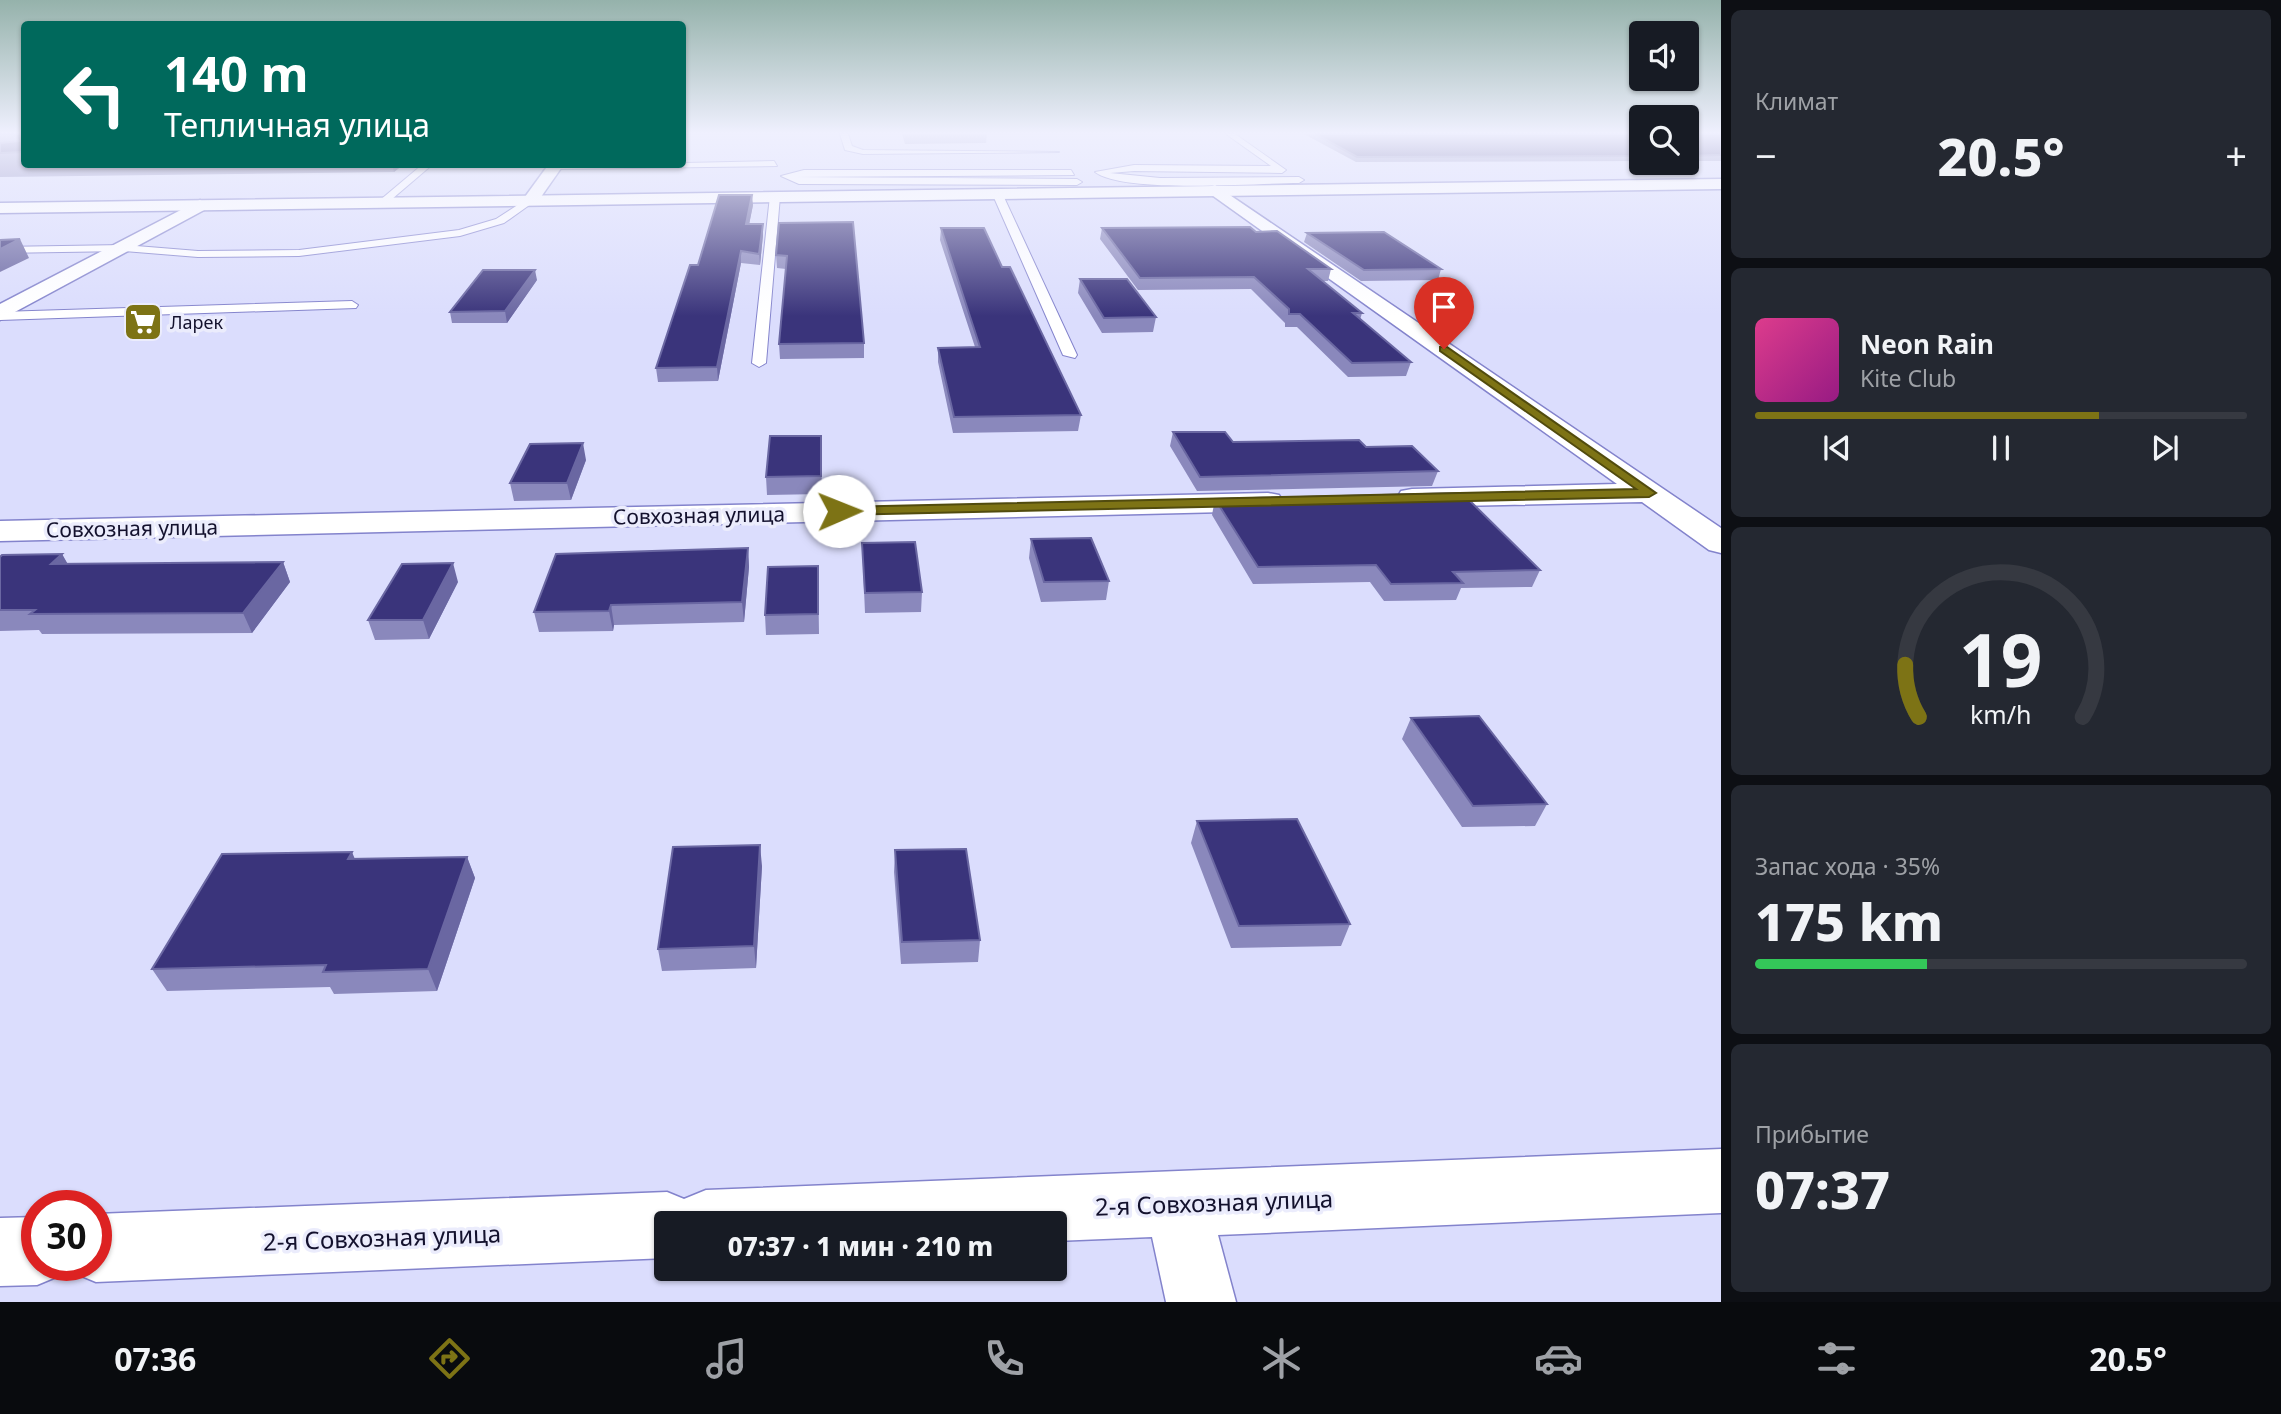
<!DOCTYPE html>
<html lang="ru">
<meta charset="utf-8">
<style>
:root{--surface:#171b24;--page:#242831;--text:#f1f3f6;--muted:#9ea1a6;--line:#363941;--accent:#7d7315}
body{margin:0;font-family:"Noto Sans",sans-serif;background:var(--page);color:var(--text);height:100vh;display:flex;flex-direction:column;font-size:26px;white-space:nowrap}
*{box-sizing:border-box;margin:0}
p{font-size:23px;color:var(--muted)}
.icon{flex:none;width:38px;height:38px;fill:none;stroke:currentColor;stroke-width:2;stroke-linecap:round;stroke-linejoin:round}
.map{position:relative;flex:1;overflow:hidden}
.drawer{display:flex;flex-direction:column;gap:10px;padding:10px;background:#0d0f14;width:560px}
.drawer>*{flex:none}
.banner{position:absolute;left:21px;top:21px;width:665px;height:147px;border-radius:7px;box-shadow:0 2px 5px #0004;background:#00695c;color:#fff;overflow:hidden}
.fabs{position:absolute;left:1629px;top:21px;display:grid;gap:14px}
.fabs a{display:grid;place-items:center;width:70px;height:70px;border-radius:7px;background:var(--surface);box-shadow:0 2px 5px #0004;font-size:35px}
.speed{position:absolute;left:21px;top:1190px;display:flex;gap:14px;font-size:35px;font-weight:700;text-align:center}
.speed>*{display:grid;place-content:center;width:91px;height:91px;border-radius:50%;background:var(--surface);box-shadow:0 2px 5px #0004;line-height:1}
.speed .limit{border:10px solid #d22;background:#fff;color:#111}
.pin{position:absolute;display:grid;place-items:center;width:60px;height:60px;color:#fff;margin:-72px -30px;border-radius:50% 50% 50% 0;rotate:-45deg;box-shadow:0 0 7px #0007}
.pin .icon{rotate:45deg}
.me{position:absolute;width:77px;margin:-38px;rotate:89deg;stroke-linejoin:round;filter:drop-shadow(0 0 5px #0008)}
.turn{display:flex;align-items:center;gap:24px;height:147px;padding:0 28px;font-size:32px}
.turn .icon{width:91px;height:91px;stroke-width:2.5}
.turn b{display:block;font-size:49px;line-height:60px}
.big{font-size:52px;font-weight:800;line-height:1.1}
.drawer .tile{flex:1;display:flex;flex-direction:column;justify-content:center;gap:10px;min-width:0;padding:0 24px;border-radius:10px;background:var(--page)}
.drawer .dial{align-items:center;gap:0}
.dial svg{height:182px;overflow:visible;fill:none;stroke:var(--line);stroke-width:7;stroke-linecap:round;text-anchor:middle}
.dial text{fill:var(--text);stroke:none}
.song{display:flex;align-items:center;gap:21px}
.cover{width:84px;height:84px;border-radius:10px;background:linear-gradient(135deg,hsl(330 70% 55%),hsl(310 70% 35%))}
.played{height:7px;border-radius:4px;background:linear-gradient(90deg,var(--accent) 70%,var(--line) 70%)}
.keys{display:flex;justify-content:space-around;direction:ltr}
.heat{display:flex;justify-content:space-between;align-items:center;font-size:38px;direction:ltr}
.charge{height:10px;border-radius:5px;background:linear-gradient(90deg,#34c759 35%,var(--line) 0)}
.trip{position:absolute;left:654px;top:1211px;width:413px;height:70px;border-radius:7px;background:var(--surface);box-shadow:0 2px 5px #0004;font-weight:800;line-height:70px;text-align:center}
.tab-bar{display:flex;height:112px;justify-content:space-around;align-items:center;background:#090b0e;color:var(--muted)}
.tab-bar .icon{width:49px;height:49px}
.tab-bar .on{color:var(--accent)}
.tab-bar b{font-size:32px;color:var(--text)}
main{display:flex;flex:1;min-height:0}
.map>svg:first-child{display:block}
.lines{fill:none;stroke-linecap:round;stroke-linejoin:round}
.service-casing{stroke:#8383cc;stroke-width:2}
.minor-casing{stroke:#8383cc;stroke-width:3}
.tertiary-casing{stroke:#8383cc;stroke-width:3}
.secondary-casing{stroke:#8383cc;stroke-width:3}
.service{fill:#fff;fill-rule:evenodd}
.minor{fill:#fff;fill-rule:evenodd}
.tertiary{fill:#fff;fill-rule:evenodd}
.secondary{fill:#fff;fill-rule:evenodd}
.wall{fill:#8a88bc}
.shaded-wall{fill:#6a67a2}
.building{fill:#3a347b;stroke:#6a67a2;stroke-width:2}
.route{fill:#7d7315;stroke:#514b0e;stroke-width:2}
.labels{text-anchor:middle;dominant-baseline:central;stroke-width:7;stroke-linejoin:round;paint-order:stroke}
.far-poi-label{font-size:18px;fill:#13112d;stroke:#ebecfc;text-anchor:start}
.street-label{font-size:21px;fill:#13112d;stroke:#ebecfc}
.near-street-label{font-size:24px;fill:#13112d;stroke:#ebecfc}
</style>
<main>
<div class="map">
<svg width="1721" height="1302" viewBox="0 0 1721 1302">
<rect width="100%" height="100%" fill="#dbddfd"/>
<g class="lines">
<defs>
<path id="service" d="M 840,134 L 848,134 L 852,146 L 863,150 L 1059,152 L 863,154 L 845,150 Z
M 1226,134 L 1235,134 L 1286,170 L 1282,173 L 1134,171 L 1110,173 L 1160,178 L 1299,177 L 1304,180 L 1299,183 C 1257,183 1124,194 1095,172 L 1134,165 L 1271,166 Z
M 774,161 L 777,166 L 556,169 L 552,166 Z
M 423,164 L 433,164 L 385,205 L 379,205 L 379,201 Z
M 804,170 L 1071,170 L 1074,175 L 796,177 L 1077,179 L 1082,182 L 1077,185 L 799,184 L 781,176 Z
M 997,190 L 1002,193 L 1077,355 L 1075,358 L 1063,355 L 992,193 Z
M 775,193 L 780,196 L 766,363 L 759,367 L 752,363 L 770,196 Z
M 527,199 L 535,201 L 504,223 L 460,236 L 299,256 L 198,257 L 124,251 L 0,253 L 0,247 L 124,245 L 198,251 L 299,250 L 459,230 L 496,219 Z
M 352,301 L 358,305 L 356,308 L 0,320 L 0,312 Z"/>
<path id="minor" d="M 1215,185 L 1721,528 L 1721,553 L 1709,550 L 1642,502 L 1412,507 L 1401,505 L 1397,498 L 1401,491 L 1412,489 L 1617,484 L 1209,193 L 1209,187 Z
M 200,200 L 208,205 L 206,209 L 0,320 L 0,304 Z
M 1268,493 L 1279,495 L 1284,502 L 1279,509 L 1268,511 L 0,541 L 0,521 Z
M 1721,1149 L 1721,1213 L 1218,1235 L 1236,1302 L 1166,1302 L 1152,1237 L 1055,1241 L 1055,1223 L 667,1223 L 667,1258 L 96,1282 L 72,1272 L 69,1265 L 96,1265 L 96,1214 L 667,1192 L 684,1199 L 706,1190 Z
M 37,1217 L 37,1265 L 65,1265 L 61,1275 L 37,1285 L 0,1286 L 0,1218 Z"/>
<path id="tertiary" d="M 549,164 L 564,164 L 536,204 L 524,204 L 522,201 Z"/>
<path id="secondary" d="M 1721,179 L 1721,189 L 0,213 L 0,203 Z"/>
</defs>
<use href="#service" class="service-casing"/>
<use href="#minor" class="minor-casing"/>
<use href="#tertiary" class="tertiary-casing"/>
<use href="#secondary" class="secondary-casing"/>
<use href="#service" class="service"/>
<use href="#minor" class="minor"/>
<use href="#tertiary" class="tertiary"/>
<use href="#secondary" class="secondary"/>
</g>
<path class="wall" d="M 0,134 L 24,134 L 24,164 L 404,164 L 394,172 L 0,177 Z
M 902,134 L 987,134 L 986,143 L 905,144 Z
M 1304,134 L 1642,134 L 1642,161 L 1356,162 Z
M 1687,134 L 1721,134 L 1721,161 L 1687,161 Z
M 753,205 L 749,224 L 763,224 L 763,235 L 760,265 L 741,263 L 718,381 L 658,382 L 656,368 L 698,265 Z
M 779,223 L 864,343 L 864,358 L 780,359 L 779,344 L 786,269 L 777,268 L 776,255 Z
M 941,228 L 1002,267 L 1081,415 L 1078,431 L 953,433 L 938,362 L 938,348 L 975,347 L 940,240 Z
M 1102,228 L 1256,232 L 1331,269 L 1328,281 L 1323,281 L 1362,313 L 1360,320 L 1411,362 L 1406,376 L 1348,377 L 1297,327 L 1285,327 L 1285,323 L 1251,289 L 1138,290 L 1100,239 Z
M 1307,233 L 1441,269 L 1438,280 L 1361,281 L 1304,242 Z
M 1080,279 L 1156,317 L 1153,332 L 1102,333 L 1078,293 Z
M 537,280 L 507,323 L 452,323 L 450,312 Z
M 1173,432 L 1233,442 L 1366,447 L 1438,471 L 1432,486 L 1197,491 L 1170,446 Z
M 821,436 L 822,494 L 767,495 L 766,477 Z
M 586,460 L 571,500 L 514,501 L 510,483 Z
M 1215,499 L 1540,570 L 1532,587 L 1461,588 L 1456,600 L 1384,601 L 1370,582 L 1253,584 L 1212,515 Z
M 1031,539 L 1109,581 L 1106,600 L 1041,602 L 1029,558 Z
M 862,543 L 922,592 L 921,612 L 865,613 Z
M 748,548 L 749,567 L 744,622 L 614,625 L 613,631 L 539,632 L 534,612 Z
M 62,554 L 67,564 L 283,562 L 290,582 L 252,633 L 42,634 L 39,630 L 0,631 L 0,557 Z
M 818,566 L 819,634 L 766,635 L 765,615 Z
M 458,582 L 429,639 L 375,640 L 368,620 Z
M 1411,718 L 1547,804 L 1535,826 L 1462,827 L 1402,739 Z
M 1197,821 L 1350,924 L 1341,946 L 1231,948 L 1191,843 Z
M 895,850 L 980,940 L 978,962 L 901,964 L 894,872 Z
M 467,857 L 475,878 L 437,991 L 334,994 L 330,987 L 167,991 L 152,969 L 355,859 Z
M 762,866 L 756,968 L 662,971 L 658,949 Z"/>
<path class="shaded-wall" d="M 392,164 L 404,164 L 394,172 Z
M 752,195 L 753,205 L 747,235 L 746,224 Z
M 763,224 L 763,235 L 760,265 L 759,254 Z
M 20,239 L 29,258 L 0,272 L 0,249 Z
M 741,251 L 741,263 L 718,381 L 717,367 Z
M 535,270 L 537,280 L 507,323 L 505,311 Z
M 583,443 L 586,460 L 571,500 L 567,483 Z
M 748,548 L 749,567 L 744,622 L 742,602 Z
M 62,554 L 73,573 L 51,564 Z
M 283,562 L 290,582 L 252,633 L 243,613 Z
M 453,563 L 458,582 L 429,639 L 423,620 Z
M 611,605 L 614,625 L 613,631 L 609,611 Z
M 760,845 L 762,866 L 756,968 L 754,946 Z
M 352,852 L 361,874 L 348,859 Z
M 467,857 L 475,878 L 437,991 L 428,969 Z"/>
<path class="building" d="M 0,134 L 24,134 L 24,152 L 0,153 L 0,143 L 19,141 L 14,134 Z
M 1315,134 L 1642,134 L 1642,156 L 1357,157 Z
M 1687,134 L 1721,134 L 1721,155 L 1687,156 Z
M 719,195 L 752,195 L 746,224 L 763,224 L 759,254 L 741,251 L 717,367 L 656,368 L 690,265 L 698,265 Z
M 853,222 L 864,343 L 779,344 L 787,256 L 776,255 L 779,223 Z
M 1250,227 L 1256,232 L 1277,231 L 1331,269 L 1308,269 L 1362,313 L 1353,313 L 1411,362 L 1352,363 L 1300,314 L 1289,314 L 1289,309 L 1254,277 L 1140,278 L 1102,228 Z
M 941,228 L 984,228 L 1002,267 L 1010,267 L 1081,415 L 954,417 L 938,348 L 980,347 Z
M 1384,232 L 1441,269 L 1364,270 L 1307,233 Z
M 20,239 L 0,249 L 0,240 Z
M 483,270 L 535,270 L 505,311 L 450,312 Z
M 1080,279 L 1127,279 L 1156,317 L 1104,318 Z
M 1173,432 L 1225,432 L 1233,442 L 1359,440 L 1366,447 L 1412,446 L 1438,471 L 1200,477 Z
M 770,436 L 821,436 L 821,476 L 766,477 Z
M 583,443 L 567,483 L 510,483 L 530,444 Z
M 1462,493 L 1540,570 L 1453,572 L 1463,583 L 1391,584 L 1376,565 L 1258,567 L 1215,499 Z
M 1091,538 L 1109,581 L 1044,582 L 1031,539 Z
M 915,542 L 922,592 L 865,593 L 862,543 Z
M 748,548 L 742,602 L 611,605 L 609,611 L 534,612 L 556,554 Z
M 62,554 L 51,564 L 283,562 L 243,613 L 30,614 L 35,610 L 0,610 L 0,557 L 2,555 Z
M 453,563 L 423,620 L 368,620 L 402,564 Z
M 818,566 L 818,614 L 765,615 L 768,567 Z
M 1479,716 L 1547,804 L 1473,806 L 1411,718 Z
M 1297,819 L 1350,924 L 1239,926 L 1197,821 Z
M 760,845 L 754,946 L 658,949 L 673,847 Z
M 966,849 L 980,940 L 902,942 L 895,850 Z
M 352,852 L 348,859 L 467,857 L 428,969 L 323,972 L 326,965 L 152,969 L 222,854 Z"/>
<linearGradient id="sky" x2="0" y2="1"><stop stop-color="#95b2ab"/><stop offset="0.42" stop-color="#eff0fe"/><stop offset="1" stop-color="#eff0fe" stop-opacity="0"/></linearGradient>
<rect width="1721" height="316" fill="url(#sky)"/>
<path class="route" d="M 1440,347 L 1447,347 L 1656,493 L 1649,497 L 839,515 L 832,511 L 839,507 L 1636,489 L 1440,351 Z"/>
<defs>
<symbol id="supermarket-square" viewBox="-11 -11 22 22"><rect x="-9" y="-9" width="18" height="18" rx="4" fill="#7d7315" stroke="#ebecfc"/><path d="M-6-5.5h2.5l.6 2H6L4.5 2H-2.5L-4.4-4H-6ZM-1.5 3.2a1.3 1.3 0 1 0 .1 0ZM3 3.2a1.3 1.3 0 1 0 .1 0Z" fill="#fff"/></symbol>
</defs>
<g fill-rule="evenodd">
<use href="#supermarket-square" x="121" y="300" width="44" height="44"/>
</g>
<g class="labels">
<g class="far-poi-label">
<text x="170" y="322">Ларек</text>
</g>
<g class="street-label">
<text transform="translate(699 515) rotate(-1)">Совхозная улица</text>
<text transform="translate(132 528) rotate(-1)">Совхозная улица</text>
</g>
<g class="near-street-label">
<text transform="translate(1214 1202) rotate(-2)">2-я Совхозная улица</text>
<text transform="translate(382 1237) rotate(-2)">2-я Совхозная улица</text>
</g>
</g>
</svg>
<div class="fabs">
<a><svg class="icon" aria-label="sound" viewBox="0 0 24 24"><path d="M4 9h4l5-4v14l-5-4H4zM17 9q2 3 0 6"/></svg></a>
<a><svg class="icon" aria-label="search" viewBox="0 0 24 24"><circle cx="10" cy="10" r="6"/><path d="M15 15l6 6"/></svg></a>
</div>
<div class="speed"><div class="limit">30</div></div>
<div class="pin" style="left:1444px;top:349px;background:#d93025"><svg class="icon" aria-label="arrive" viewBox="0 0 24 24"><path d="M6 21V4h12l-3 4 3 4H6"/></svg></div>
<svg class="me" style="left:839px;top:511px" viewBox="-20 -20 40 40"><circle r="19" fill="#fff"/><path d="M0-13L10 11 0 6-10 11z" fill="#7d7315"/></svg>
<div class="trip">07:37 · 1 мин · 210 m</div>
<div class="banner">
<div class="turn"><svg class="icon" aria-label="left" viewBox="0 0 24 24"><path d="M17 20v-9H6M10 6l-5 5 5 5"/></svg><div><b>140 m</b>Тепличная улица</div></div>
</div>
</div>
<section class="drawer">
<div class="tile"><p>Климат</p>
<div class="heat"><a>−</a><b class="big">20.5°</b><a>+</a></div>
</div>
<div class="tile">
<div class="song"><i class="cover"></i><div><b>Neon Rain</b><p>Kite Club</p></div></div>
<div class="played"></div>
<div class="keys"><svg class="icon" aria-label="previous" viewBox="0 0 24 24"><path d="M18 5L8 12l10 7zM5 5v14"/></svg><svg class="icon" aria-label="pause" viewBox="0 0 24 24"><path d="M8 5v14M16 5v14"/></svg><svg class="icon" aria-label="next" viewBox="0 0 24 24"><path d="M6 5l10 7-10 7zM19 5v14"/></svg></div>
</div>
<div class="tile dial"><svg viewBox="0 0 100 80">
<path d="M14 69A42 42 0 1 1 86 69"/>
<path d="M14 69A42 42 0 0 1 8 46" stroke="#7d7315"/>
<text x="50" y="56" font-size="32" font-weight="700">19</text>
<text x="50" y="72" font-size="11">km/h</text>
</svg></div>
<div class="tile"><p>Запас хода · 35%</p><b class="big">175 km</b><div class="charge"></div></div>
<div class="tile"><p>Прибытие</p><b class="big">07:37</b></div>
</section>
</main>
<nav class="tab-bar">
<b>07:36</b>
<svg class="icon on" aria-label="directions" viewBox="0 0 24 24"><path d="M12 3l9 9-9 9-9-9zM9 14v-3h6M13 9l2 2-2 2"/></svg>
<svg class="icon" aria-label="music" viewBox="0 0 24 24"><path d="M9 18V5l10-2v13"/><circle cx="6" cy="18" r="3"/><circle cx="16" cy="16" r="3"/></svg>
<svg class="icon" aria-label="phone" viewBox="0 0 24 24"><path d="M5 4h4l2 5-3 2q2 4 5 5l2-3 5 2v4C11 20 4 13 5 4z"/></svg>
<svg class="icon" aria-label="climate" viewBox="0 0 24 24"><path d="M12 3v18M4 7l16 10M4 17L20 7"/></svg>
<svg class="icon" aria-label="car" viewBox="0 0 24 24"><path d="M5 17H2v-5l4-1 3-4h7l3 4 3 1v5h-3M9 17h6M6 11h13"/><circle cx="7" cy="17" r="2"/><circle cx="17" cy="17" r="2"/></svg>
<svg class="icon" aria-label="filters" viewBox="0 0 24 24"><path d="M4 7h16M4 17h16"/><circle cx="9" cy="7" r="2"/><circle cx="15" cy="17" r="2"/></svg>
<b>20.5°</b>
</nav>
